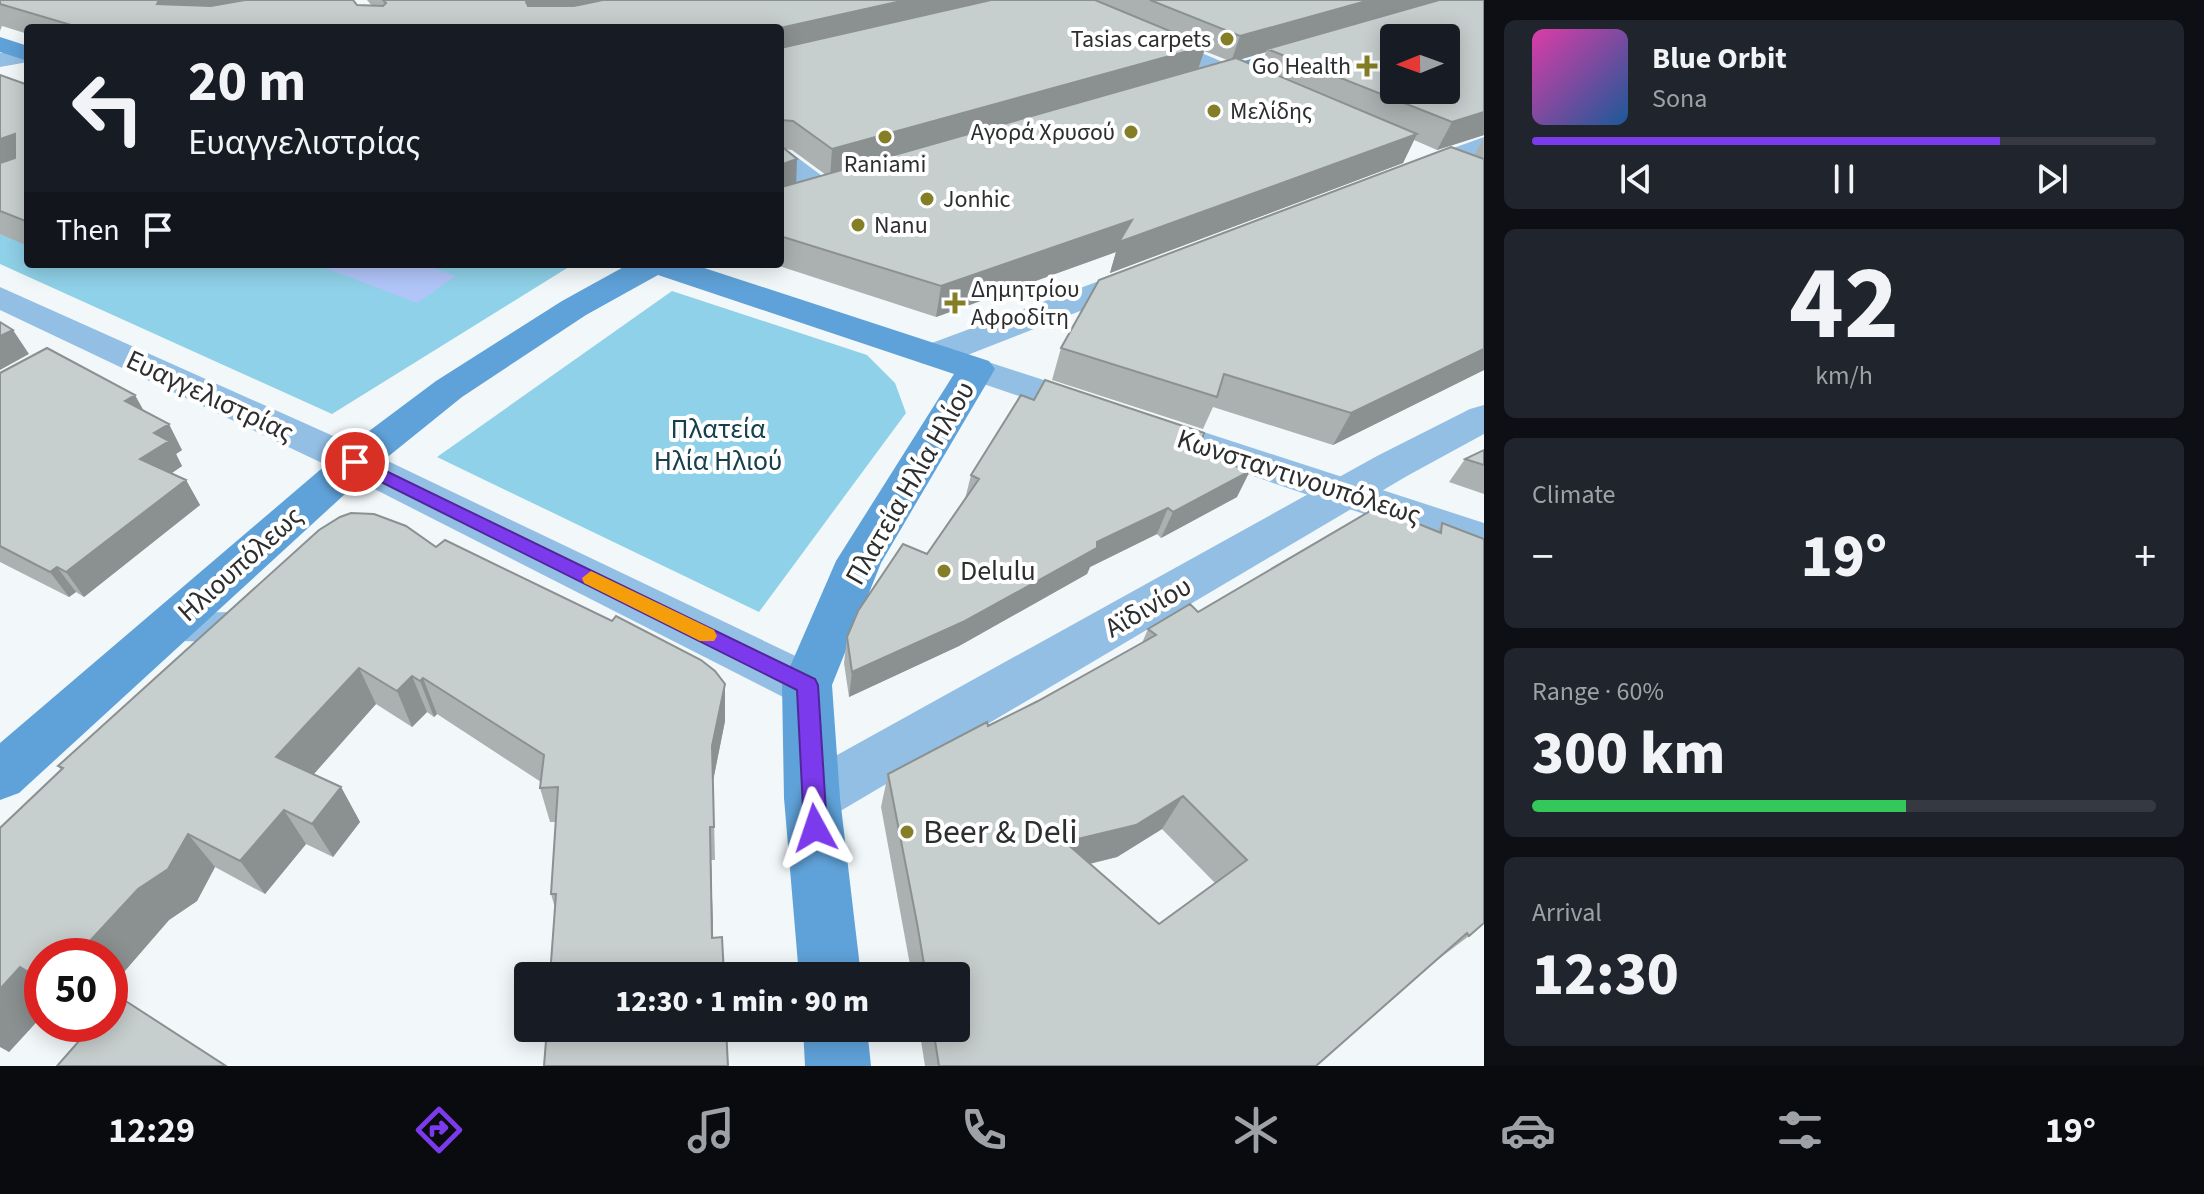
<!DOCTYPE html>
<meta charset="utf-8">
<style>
:root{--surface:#171b24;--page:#20242c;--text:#f1f3f6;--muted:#9ea1a6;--line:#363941;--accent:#7c3aed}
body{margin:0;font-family:"Source Sans 3",sans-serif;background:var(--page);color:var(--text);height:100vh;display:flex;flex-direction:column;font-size:30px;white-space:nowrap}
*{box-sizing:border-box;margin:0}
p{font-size:26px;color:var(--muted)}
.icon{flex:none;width:44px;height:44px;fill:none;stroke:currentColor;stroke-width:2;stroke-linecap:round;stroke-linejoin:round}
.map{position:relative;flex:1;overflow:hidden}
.drawer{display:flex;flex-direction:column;gap:20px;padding:20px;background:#0d0f14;width:720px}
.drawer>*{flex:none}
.banner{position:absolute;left:24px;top:24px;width:760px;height:244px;border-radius:8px;box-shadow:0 4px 20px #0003;background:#171b24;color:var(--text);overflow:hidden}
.needle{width:52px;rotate:269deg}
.tools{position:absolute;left:1380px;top:24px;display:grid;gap:16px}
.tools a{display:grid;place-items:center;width:80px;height:80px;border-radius:8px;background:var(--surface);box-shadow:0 4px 20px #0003;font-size:40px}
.speed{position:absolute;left:24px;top:938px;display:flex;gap:16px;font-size:40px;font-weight:700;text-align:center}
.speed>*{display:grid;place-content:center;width:104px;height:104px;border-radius:50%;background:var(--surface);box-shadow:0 4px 20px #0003;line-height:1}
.speed .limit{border:12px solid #d22;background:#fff;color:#111}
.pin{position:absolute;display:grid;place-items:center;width:68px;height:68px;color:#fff;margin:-34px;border:4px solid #fff;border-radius:50%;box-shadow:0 2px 8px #0007}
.me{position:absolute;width:88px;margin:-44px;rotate:355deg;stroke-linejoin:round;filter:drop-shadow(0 0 6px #0008)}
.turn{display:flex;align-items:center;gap:28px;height:168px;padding:0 32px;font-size:36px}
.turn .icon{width:104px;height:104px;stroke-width:2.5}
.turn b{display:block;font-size:56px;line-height:68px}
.then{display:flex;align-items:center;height:76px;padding:0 32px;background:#0003;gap:16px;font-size:30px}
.big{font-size:60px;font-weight:800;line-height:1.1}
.drawer .tile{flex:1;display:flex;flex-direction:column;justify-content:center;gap:12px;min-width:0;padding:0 28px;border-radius:12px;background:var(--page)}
.drawer .dial{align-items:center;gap:0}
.dial b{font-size:104px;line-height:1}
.song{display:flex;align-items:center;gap:24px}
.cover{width:96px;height:96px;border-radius:12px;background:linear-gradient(135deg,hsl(320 70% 55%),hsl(210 70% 35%))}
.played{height:8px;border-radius:4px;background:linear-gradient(90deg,var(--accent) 75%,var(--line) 75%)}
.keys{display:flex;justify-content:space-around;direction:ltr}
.heat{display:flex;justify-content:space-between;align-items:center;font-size:44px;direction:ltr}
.charge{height:12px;border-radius:6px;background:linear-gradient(90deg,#34c759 60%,var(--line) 0)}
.trip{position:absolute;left:514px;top:962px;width:456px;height:80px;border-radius:8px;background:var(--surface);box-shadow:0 4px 20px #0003;font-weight:800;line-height:80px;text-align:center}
.dock{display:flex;height:128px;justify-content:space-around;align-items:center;background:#090b0e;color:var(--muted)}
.dock .icon{width:56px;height:56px}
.dock .on{color:var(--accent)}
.dock b{font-size:36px;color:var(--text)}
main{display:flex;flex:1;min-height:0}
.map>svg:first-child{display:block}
.green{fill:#8fd1e8}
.water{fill:#b1c5f9}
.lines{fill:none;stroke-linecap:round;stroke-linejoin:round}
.service{fill:#94bfe4;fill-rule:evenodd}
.minor{fill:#94bfe4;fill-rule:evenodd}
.tertiary{fill:#94bfe4;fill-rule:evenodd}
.secondary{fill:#5fa2d9;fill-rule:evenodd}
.wall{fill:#abb1b1;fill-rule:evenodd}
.shaded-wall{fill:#8b9090}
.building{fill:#c7cece;stroke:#8b9090;stroke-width:2;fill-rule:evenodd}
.route{fill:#7c3aed;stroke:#51269a;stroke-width:2}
.slow{fill:#f59e0b}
.poi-dot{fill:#847f27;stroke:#fff;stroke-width:3}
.labels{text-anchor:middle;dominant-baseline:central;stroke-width:8;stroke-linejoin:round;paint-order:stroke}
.far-poi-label{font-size:24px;fill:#2c2e2f;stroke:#fff;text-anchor:start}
.street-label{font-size:28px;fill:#2c2e2f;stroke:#fff}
.park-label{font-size:28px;fill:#17404d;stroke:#fff}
.poi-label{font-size:28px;fill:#2c2e2f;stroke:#fff;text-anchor:start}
.near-poi-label{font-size:34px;fill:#2c2e2f;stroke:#fff;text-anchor:start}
</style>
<main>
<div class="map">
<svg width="1484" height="1066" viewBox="0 0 1484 1066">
<rect width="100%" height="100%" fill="#f2f8fa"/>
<path class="green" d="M 28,188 L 28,264 L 572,265 L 332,414 L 0,264 L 0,201 Z
M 672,291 L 867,355 L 895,383 L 906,413 L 759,612 L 437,457 Z"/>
<path class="water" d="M 323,264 L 422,264 L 456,276 L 417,303 L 320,266 Z"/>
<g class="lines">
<path class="service" d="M 253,603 L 265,607 L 270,616 C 266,624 262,632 254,635 C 236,644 175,643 157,637 L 152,627 L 157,617 L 169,613 L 236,612 Z"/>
<path class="minor" d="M 28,48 L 28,62 L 0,67 L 0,53 Z
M 1484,137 L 1484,155 L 1408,183 L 1398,180 L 1394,174 L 1398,168 Z
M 780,150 L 790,152 L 833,184 L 838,190 L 833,196 C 811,202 797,184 780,172 Z
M 1145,264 L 1157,267 L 1162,274 L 1157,281 L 947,363 L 934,366 L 921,363 L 916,355 L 921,347 Z
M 0,287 L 369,452 L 825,670 L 832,685 L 825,700 L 807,706 L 789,700 L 341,472 L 0,310 Z
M 1484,405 L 1484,434 L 1407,476 L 832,816 L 812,823 L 792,816 L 784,798 L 792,780 L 1377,456 L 1470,409 Z"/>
<path class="tertiary" d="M 1048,0 L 1077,0 L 1237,68 L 1240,73 L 1237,78 L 1219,78 L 1051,5 Z
M 976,358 L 1484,523 L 1484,555 L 963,377 L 957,369 L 963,361 Z"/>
<path class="secondary" d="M 1346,32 L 1354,34 L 1358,39 L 1354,44 L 1197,90 L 1188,87 L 1184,82 L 1188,77 Z
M 0,37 L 28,46 L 28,61 L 0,52 Z
M 629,264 L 692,264 L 989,361 L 995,369 L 881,563 L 832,685 L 840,798 L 861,976 L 799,976 L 784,798 L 782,685 L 836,561 L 954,374 L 658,275 L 586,315 L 462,397 L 369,472 L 19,793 L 0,800 L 0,743 L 341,452 L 436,381 L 562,301 Z
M 803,1028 L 867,1028 L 871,1066 L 805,1066 Z"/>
</g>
<path class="wall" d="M 0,0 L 372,6 L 367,0 L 1484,0 L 1484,135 L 1437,150 L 1414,140 L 1403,163 L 1110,273 L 1116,252 L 936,317 L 773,264 L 780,264 L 780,28 L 28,28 L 28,34 L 2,26 L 0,31 ZM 1204,51 L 1217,56 L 1227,60 L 1198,69 ZM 1266,52 L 1260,68 L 1239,60 ZM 784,149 L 792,150 L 826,175 L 796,183 Z
M 0,75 L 28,85 L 28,246 L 0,234 Z
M 1484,137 L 1484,370 L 1333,445 L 1213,407 L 1203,429 L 1052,380 L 1061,348 L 1474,156 Z
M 0,373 L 144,411 L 182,450 L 176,454 L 182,466 L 172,473 L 186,480 L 200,505 L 84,597 L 76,592 L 69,597 L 0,562 Z
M 1484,450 L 1484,494 L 1449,482 L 1465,459 Z
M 1198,453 L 1237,497 L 1161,538 L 1157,534 L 1090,567 L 1087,574 L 959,646 L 849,697 L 844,663 L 847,637 L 927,554 L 965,499 L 971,475 Z
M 1442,523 L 1469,936 L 1432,964 L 1316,1066 L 925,1066 L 919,1028 L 956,1028 L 956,976 L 912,976 L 881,807 L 888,774 L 1038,701 L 1142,643 L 1148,629 L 1437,531 ZM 1162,829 L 1215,883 L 1159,924 L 1090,864 L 1117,857 Z
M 436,547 L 725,684 L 725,721 L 713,781 L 715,860 L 711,860 L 713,938 L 724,976 L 555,908 L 551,894 L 556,822 L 550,822 L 540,788 L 541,782 L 437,714 L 434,717 L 427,712 L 412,727 L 376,704 L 313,774 L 341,787 L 360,822 L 333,857 L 306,844 L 265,894 L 215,867 L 197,901 L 169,920 L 110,988 L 110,956 L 42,956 L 42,1016 L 9,1052 L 61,770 L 58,766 Z"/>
<path class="shaded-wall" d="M 159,0 L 284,0 L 180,18 L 157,4 Z
M 527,0 L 633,0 L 534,20 L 526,2 Z
M 906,0 L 1009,0 L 780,54 L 780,28 Z
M 1370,0 L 1445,0 L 1267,49 L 1266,52 L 1231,62 L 1240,36 Z
M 1206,46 L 1197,72 L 830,178 L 832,149 Z
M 1484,112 L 1484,135 L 1437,150 L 1452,122 Z
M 15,134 L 28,159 L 0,173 L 0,139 Z
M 1417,134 L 1403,163 L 1110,273 L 1116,252 L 936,317 L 941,286 L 1132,220 Z
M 797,159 L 796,188 L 780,193 L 780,165 Z
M 13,330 L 29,354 L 0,370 L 0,336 Z
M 1484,349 L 1484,370 L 1333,445 L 1351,413 Z
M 135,395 L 149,420 L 125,401 Z
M 169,424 L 182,450 L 176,454 L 182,466 L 154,485 L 140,459 L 154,433 Z
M 1250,471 L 1237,497 L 1161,538 L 1173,512 Z
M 186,480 L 200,505 L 84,597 L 66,572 Z
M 1168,508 L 1157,534 L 1090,567 L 1087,574 L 959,646 L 849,697 L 852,672 L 1097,542 Z
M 57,567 L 76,592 L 69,597 L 50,572 Z
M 359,668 L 376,704 L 298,792 L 276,757 Z
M 412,676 L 427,712 L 412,727 L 397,691 Z
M 423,678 L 437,714 L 434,717 L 420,681 Z
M 725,684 L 725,721 L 713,781 L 715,860 L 712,746 Z
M 341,787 L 360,822 L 333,857 L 312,824 Z
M 1183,796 L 1162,829 L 1117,857 L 1050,873 L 1065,842 Z
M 284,810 L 306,844 L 265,894 L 240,861 Z
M 710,827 L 711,860 L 714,968 L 712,938 Z
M 188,834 L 215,867 L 197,901 L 169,920 L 110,988 L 110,956 L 76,956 Z
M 20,967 L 42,983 L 42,1016 L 9,1052 L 0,1047 L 0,989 Z"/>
<path class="building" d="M 0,0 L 159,0 L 157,4 L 211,6 L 245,0 L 353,0 L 357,5 L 383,6 L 386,3 L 383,0 L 527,0 L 526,2 L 528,6 L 574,6 L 603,0 L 906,0 L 780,28 L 81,28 L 0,4 Z
M 991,0 L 1095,0 L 1206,46 L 832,149 L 793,121 L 780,120 L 780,47 L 781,48 Z
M 1150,0 L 1370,0 L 1240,36 Z
M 1439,0 L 1484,0 L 1484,112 L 1452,122 L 1267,49 ZM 1394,38 L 1446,38 L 1446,90 L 1394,90 Z
M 1236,58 L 1417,134 L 1119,242 L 1132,220 L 941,286 L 780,236 L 780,186 L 782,187 Z
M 0,75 L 28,85 L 28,222 L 0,211 L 0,163 L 15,158 L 15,134 L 0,139 Z
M 780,145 L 797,159 L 780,165 Z
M 1451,147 L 1484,159 L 1484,349 L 1351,413 L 1224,374 L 1217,397 L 1061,348 L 1099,280 Z
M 0,322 L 13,330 L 0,336 Z
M 47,348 L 135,395 L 125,401 L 169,424 L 154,433 L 169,441 L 140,459 L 186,480 L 66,572 L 57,567 L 50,572 L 0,546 L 0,373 Z
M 1045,380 L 1204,433 L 1198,453 L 1250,471 L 1173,512 L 1168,508 L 1097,542 L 1097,548 L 965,621 L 852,672 L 847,637 L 858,611 L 903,544 L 927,554 L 979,479 L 971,475 L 1021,395 L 1034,400 Z
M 1484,450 L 1484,465 L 1465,459 Z
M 1377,507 L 1441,533 L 1442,523 L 1484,539 L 1484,923 L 1469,936 L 1467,933 L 1316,1066 L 939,1066 L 933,1028 L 956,1028 L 956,976 L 926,976 L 917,923 L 888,774 L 987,722 L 988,726 L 1038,701 L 1156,635 L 1148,629 L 1190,604 L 1198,612 ZM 1183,796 L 1247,860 L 1159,924 L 1065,842 L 1136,825 Z
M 351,513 L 374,514 L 406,526 L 436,547 L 445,540 L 612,621 L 616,616 L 701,660 L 715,671 L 725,684 L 712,746 L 714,827 L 710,827 L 712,938 L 722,937 L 724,976 L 550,976 L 556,894 L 551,894 L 558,787 L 540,788 L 544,755 L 423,678 L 420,681 L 412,676 L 397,691 L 359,668 L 276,757 L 341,787 L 312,824 L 284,810 L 240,861 L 188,834 L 168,869 L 138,889 L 76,956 L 42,956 L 42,980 L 20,967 L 0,989 L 0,828 L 63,768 L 58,766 L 319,530 L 340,517 Z
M 118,996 L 226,1066 L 57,1066 L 94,1024 L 110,1024 L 110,1006 Z
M 547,1028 L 726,1028 L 728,1066 L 544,1066 Z"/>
<path class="route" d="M 355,456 L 815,679 L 818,685 L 827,828 L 824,835 L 815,839 L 807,835 L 804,828 L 797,690 L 349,466 L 346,462 Z"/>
<path class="slow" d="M 591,571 L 714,630 L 717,636 L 714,641 L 700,641 L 584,583 L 582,578 Z"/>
<g class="poi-dot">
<circle cx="1227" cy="39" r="8"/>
<path d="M1363 54h8v8h8v8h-8v8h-8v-8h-8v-8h8z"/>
<circle cx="1214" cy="111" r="8"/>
<circle cx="1131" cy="132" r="8"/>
<circle cx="885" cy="137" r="8"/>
<circle cx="927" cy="199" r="8"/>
<circle cx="858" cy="225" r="8"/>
<path d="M951 291h8v8h8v8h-8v8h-8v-8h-8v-8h8z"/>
<circle cx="944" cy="571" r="8"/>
<circle cx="907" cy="832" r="8"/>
</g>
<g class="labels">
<g class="far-poi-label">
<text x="1211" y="39" text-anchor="end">Tasias carpets</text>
<text x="1351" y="66" text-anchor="end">Go Health</text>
<text x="1230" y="111">Μελίδης</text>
<text x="1115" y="132" text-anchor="end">Αγορά Χρυσού</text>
<text x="885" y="164" text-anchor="middle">Raniami</text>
<text x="943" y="199">Jonhic</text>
<text x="874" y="225">Nanu</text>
<text x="971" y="289">Δημητρίου<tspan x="971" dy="28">Αφροδίτη</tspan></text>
</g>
<g class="street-label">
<text transform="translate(210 396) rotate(25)">Ευαγγελιστρίας</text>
<text transform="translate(1299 477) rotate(18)">Κωνσταντινουπόλεως</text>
<text transform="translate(910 483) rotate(-60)">Πλατεία Ηλία Ηλίου</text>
<text transform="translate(240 564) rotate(-42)">Ηλιουπόλεως</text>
<text transform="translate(1148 607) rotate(-30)">Αϊδινίου</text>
</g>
<g class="park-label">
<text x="718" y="429">Πλατεία<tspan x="718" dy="32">Ηλία Ηλιού</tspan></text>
</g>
<g class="poi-label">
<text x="960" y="571">Delulu</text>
</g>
<g class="near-poi-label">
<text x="923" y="832">Beer &amp; Deli</text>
</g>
</g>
</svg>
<div class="tools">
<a><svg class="needle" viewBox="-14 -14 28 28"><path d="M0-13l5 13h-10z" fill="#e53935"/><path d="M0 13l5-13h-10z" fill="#9ea1a6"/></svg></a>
</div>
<div class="speed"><div class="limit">50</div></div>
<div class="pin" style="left:355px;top:462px;background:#d93025"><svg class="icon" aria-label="arrive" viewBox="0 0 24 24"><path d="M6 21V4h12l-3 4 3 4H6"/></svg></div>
<svg class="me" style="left:815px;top:828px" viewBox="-20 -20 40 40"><path d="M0-17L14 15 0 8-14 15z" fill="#7c3aed" stroke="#fff" stroke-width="4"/></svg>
<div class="trip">12:30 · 1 min · 90 m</div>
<div class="banner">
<div class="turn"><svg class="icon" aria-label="left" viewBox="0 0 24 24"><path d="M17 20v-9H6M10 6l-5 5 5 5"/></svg><div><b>20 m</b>Ευαγγελιστρίας</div></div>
<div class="then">Then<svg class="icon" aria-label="arrive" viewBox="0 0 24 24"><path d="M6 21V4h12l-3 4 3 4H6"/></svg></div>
</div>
</div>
<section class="drawer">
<div class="tile">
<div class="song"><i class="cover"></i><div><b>Blue Orbit</b><p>Sona</p></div></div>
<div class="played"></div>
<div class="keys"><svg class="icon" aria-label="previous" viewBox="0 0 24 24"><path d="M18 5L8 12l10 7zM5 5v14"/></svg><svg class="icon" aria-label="pause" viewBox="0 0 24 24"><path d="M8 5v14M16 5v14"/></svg><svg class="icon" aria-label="next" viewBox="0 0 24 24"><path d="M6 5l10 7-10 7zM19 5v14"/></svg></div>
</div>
<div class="tile dial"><b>42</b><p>km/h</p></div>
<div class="tile"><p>Climate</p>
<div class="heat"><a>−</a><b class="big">19°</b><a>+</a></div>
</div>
<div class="tile"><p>Range · 60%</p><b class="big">300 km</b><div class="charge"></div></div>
<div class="tile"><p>Arrival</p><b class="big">12:30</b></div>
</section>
</main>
<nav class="dock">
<b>12:29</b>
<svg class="icon on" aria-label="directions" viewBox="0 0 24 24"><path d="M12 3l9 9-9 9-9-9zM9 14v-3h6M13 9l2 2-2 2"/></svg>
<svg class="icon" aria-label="music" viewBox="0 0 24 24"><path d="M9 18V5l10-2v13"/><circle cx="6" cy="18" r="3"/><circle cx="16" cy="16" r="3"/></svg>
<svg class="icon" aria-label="phone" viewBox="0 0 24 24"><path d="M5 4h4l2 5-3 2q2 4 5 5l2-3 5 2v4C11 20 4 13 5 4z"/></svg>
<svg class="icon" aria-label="climate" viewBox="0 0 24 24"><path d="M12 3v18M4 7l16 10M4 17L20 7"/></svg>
<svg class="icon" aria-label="car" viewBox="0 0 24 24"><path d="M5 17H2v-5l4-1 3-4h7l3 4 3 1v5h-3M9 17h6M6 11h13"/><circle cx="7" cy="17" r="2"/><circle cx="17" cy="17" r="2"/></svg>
<svg class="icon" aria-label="filters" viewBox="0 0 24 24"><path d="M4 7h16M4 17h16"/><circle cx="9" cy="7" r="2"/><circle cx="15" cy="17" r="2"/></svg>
<b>19°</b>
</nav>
